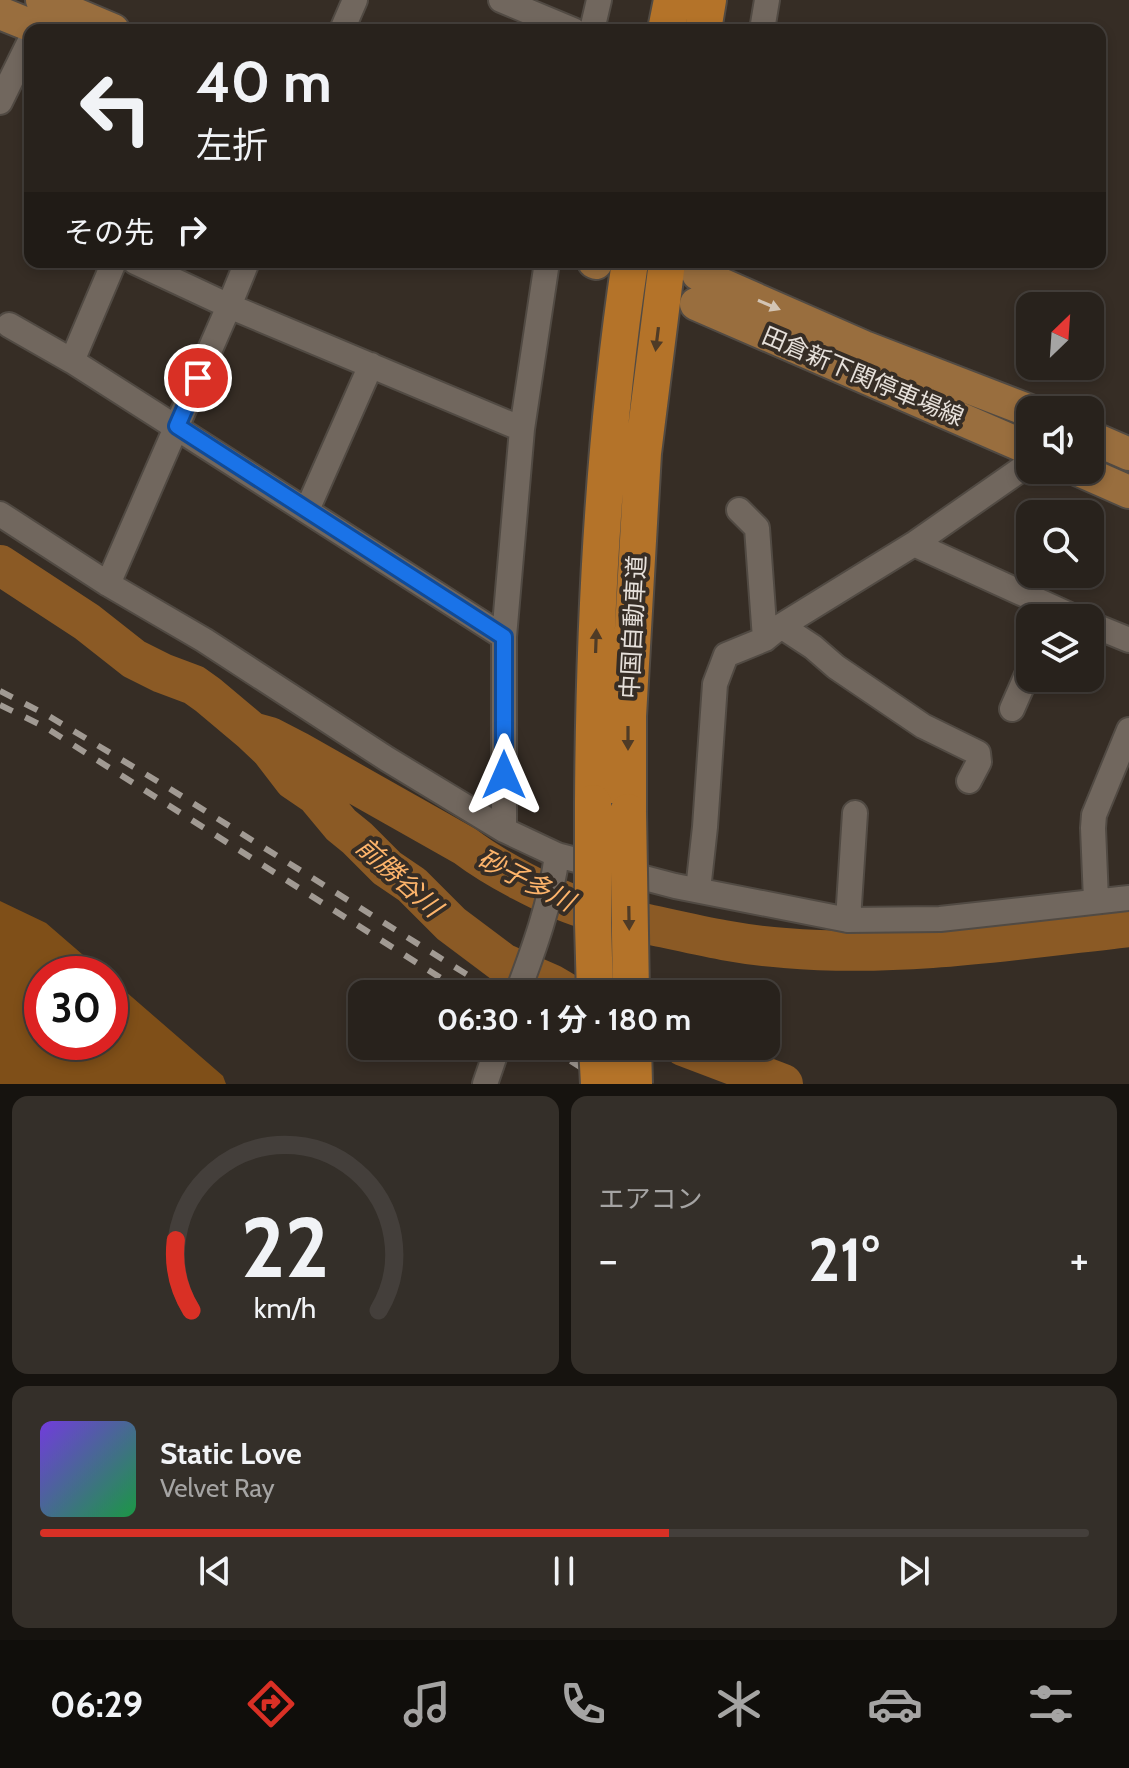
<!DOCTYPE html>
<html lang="ja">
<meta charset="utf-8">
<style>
:root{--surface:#28221c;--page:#342f29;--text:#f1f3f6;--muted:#a5a4a3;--line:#443f3b;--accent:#d93025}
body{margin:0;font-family:Cabin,"Noto Sans JP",sans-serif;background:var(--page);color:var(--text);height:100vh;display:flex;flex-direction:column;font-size:30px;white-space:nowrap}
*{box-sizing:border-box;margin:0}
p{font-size:26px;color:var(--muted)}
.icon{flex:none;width:44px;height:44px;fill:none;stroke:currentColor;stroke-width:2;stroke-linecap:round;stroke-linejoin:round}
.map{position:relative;height:1084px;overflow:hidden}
.drawer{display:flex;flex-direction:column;gap:12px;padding:12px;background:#16130f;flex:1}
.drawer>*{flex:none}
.banner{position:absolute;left:24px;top:24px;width:1082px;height:244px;border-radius:16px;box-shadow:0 4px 12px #0003,0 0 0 2px var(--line);background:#28221c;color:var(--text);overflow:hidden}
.needle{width:52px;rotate:25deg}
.tools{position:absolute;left:1016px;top:292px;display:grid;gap:16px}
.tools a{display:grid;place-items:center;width:88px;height:88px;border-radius:16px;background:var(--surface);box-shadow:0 4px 12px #0003,0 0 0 2px var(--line);font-size:40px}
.speed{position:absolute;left:24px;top:956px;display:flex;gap:16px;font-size:40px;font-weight:700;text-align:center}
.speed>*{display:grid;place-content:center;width:104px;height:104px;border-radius:50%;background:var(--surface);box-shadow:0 4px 12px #0003,0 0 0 2px var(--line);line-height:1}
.speed .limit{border:12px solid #d22;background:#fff;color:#111}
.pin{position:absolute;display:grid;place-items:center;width:68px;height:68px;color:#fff;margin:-34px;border:4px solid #fff;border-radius:50%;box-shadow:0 2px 8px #0007}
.me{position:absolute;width:88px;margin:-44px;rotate:0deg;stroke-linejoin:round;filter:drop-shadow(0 0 6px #0008)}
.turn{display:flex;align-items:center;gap:28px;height:168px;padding:0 40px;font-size:36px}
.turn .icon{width:104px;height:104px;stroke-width:2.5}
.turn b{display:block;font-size:56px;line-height:68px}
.then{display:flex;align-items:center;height:76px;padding:0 40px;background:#0003;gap:16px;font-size:30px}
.big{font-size:60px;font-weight:700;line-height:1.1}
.drawer .widget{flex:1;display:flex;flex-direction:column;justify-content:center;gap:12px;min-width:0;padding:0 28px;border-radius:16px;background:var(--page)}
.drawer .dial{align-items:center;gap:0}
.dial svg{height:208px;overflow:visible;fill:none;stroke:var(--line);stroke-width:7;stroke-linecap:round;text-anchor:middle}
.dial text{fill:var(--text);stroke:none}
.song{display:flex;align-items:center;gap:24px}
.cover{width:96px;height:96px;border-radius:12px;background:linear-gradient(135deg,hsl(260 70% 55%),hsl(140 70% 35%))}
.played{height:8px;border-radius:4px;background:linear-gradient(90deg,var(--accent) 60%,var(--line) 60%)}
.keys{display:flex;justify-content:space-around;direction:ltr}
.heat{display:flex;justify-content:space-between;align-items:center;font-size:44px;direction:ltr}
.drawer .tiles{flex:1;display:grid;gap:12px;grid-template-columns:1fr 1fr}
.widget:last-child{grid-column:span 2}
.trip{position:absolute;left:348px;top:980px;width:432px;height:80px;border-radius:16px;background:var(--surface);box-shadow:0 4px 12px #0003,0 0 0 2px var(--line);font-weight:700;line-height:80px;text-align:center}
.menu{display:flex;height:128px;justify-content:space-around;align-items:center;background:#100e0b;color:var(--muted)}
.menu .icon{width:56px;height:56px}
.menu .current{color:var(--accent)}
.menu b{font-size:36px;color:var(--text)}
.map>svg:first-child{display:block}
.forest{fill:#7f4f18}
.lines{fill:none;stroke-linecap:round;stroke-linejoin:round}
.river{stroke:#8b5a25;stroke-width:40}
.minor-casing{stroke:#514a43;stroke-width:28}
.major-casing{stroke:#514a43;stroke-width:36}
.highway-casing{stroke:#514a43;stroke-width:40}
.minor{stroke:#71675e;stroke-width:24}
.major{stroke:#996e3e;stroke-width:32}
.highway{stroke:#b47329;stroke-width:36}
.rail{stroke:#a19a93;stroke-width:6;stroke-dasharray:14 14;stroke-linecap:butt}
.highway-bridge-casing{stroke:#514a43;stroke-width:40;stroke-linecap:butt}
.highway-bridge{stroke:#b47329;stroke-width:36}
.oneway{fill:#d3c4b3}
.oneway2{fill:#4f3b26}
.route-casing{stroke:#114b97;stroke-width:20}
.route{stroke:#1a73e8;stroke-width:14}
.labels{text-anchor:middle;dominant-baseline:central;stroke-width:8;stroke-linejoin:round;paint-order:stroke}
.street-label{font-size:24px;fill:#e6e0da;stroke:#362d25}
.water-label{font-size:26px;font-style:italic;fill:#fdb46b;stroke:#362d25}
</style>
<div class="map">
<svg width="1129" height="1084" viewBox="0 0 1129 1084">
<rect width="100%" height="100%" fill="#362d25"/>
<path class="forest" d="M 0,901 L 46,923 L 105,974 L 42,974 L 42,1042 L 110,1042 L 110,978 L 223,1076 L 226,1084 L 0,1084 Z"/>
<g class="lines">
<path class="river" d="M 0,565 L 87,622 L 134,659 L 162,673 L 194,685 L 208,695 L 252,732 L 271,750 L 294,780 L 316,795 L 341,825 L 357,838 L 387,868 L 412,885 L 451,924 L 503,963 L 551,984 L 568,994
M 252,732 L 270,737 L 297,751 L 465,846 C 494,868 548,897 583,908 C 604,915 626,919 647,924 C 693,934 738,945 785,948 C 900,958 1015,940 1129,927
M 683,1046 L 783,1084"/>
<defs>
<path id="minor" d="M 501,0 L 573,30
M 342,30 L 355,0
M 592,30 L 599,0
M 762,30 L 767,0
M 0,102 L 30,41
M 114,262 L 72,361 L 504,637
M 135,262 L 229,306 L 522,429
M 9,325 L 72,361
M 307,510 L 371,365
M 739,510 L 757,528 L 765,639
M 0,514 L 108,584 L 204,640 L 387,759 L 504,830 L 557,855 L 675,886 L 848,920 L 940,919 L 1129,898
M 914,544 L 1076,618
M 108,584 L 229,306 L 247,262
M 1090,624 L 1129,640
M 781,626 L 813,647 L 836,667 L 923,726 L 978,753 L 979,762 L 969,781
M 1012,709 L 1030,668
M 504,830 L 504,637 L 522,429 L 547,262
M 698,890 L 705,827 L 715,684 L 726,655 L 765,639 L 781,626 L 914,544 L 1030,463
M 1096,900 L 1093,828 L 1094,815 L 1129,730
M 848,920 L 855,813
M 517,994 C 534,949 551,902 557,855
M 485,1084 L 498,1046"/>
<path id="major" d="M 42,0 L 113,30
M 0,13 L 42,30
M 594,262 L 596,263
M 698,274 L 864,347 L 1030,411
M 696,304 L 1030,449
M 1090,437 L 1129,454
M 1079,470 L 1129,492"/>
<path id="highway" d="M 666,30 L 672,0
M 703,30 L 708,0
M 593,803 C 594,622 603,441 630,262
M 628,812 L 628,716 L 643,453 L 667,262"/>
</defs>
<use href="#minor" class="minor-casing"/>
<use href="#major" class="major-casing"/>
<use href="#highway" class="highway-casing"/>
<use href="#minor" class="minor"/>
<use href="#major" class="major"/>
<use href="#highway" class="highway"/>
<path class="rail" d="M 0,691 L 47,715 L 167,787 L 498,994
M 0,705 L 45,727 L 466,994
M 547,1046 L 607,1084
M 579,1046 L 638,1084"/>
<defs>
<path id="highway-bridge" d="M 593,803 L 593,923 L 595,994
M 628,812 L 631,994
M 597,1046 L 599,1084
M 633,1046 L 634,1084"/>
</defs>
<use href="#highway-bridge" class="highway-bridge-casing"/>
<use href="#highway-bridge" class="highway-bridge"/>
</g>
<defs><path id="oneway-solid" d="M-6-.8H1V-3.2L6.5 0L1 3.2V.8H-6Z" transform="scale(2)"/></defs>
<use class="oneway" href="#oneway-solid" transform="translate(769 305) rotate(23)"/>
<g class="oneway2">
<use href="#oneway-solid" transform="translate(657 339) rotate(97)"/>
<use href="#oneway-solid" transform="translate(596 641) rotate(-88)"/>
<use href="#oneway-solid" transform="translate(628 738) rotate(90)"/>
<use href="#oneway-solid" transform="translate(629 918) rotate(89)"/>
</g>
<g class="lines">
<defs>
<path id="route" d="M 198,378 L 177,426 L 504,637 L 504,775"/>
</defs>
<use href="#route" class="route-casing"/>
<use href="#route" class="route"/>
</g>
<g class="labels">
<g class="street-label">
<text transform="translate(863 376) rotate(23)">田倉新下関停車場線</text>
<text transform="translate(633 627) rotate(-87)">中国自動車道</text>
</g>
<g class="water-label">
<text transform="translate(399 877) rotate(42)">前勝谷川</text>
<text transform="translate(526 880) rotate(27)">砂子多川</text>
</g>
</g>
</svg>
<div class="tools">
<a><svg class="needle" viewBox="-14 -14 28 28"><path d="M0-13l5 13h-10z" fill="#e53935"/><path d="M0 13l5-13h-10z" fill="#a5a4a3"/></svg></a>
<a><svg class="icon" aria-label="sound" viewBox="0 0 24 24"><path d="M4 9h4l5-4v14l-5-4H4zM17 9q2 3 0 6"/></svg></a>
<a><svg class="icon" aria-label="search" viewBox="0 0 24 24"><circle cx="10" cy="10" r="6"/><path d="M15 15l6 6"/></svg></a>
<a><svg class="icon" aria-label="layers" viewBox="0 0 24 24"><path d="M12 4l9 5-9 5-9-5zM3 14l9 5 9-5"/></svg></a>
</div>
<div class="speed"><div class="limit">30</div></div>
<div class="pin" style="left:198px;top:378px;background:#d93025"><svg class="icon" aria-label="arrive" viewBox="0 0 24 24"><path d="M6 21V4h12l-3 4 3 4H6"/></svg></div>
<svg class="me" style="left:504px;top:775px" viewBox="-20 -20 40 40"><path d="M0-17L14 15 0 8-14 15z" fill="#1a73e8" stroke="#fff" stroke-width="4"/></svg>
<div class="trip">06:30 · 1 分 · 180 m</div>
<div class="banner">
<div class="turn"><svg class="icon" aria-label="left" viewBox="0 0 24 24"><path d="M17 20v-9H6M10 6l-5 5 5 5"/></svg><div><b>40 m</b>左折</div></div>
<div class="then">その先<svg class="icon" aria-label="right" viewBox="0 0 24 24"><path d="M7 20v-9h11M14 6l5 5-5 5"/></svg></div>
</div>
</div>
<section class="drawer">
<div class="tiles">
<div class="widget dial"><svg viewBox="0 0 100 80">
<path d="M14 69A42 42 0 1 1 86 69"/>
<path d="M14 69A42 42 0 0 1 8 42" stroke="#d93025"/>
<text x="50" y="56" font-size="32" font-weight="700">22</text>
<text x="50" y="72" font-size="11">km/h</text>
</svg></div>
<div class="widget"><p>エアコン</p>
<div class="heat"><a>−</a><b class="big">21°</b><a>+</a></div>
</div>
<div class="widget">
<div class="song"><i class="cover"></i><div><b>Static Love</b><p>Velvet Ray</p></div></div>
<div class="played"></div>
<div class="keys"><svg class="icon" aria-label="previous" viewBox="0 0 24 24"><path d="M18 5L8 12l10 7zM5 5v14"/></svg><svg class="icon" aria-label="pause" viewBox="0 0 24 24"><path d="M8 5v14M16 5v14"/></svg><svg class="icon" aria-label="next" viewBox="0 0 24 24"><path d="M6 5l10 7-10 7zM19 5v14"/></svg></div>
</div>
</div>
</section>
<nav class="menu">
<b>06:29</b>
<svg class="icon current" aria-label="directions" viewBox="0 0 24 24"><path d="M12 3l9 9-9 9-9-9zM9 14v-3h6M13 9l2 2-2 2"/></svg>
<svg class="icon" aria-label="music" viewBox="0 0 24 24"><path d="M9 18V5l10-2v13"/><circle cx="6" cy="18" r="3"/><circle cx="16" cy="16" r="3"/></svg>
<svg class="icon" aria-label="phone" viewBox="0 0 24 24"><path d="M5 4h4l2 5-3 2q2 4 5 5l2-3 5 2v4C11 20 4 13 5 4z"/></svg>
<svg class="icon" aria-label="climate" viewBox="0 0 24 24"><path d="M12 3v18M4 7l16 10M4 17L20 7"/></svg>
<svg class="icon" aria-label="car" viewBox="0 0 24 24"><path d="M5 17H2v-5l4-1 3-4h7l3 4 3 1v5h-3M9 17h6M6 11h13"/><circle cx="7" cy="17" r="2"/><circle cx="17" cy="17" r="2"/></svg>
<svg class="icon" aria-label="filters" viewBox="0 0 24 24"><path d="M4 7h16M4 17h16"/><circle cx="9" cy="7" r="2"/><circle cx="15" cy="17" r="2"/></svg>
</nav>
